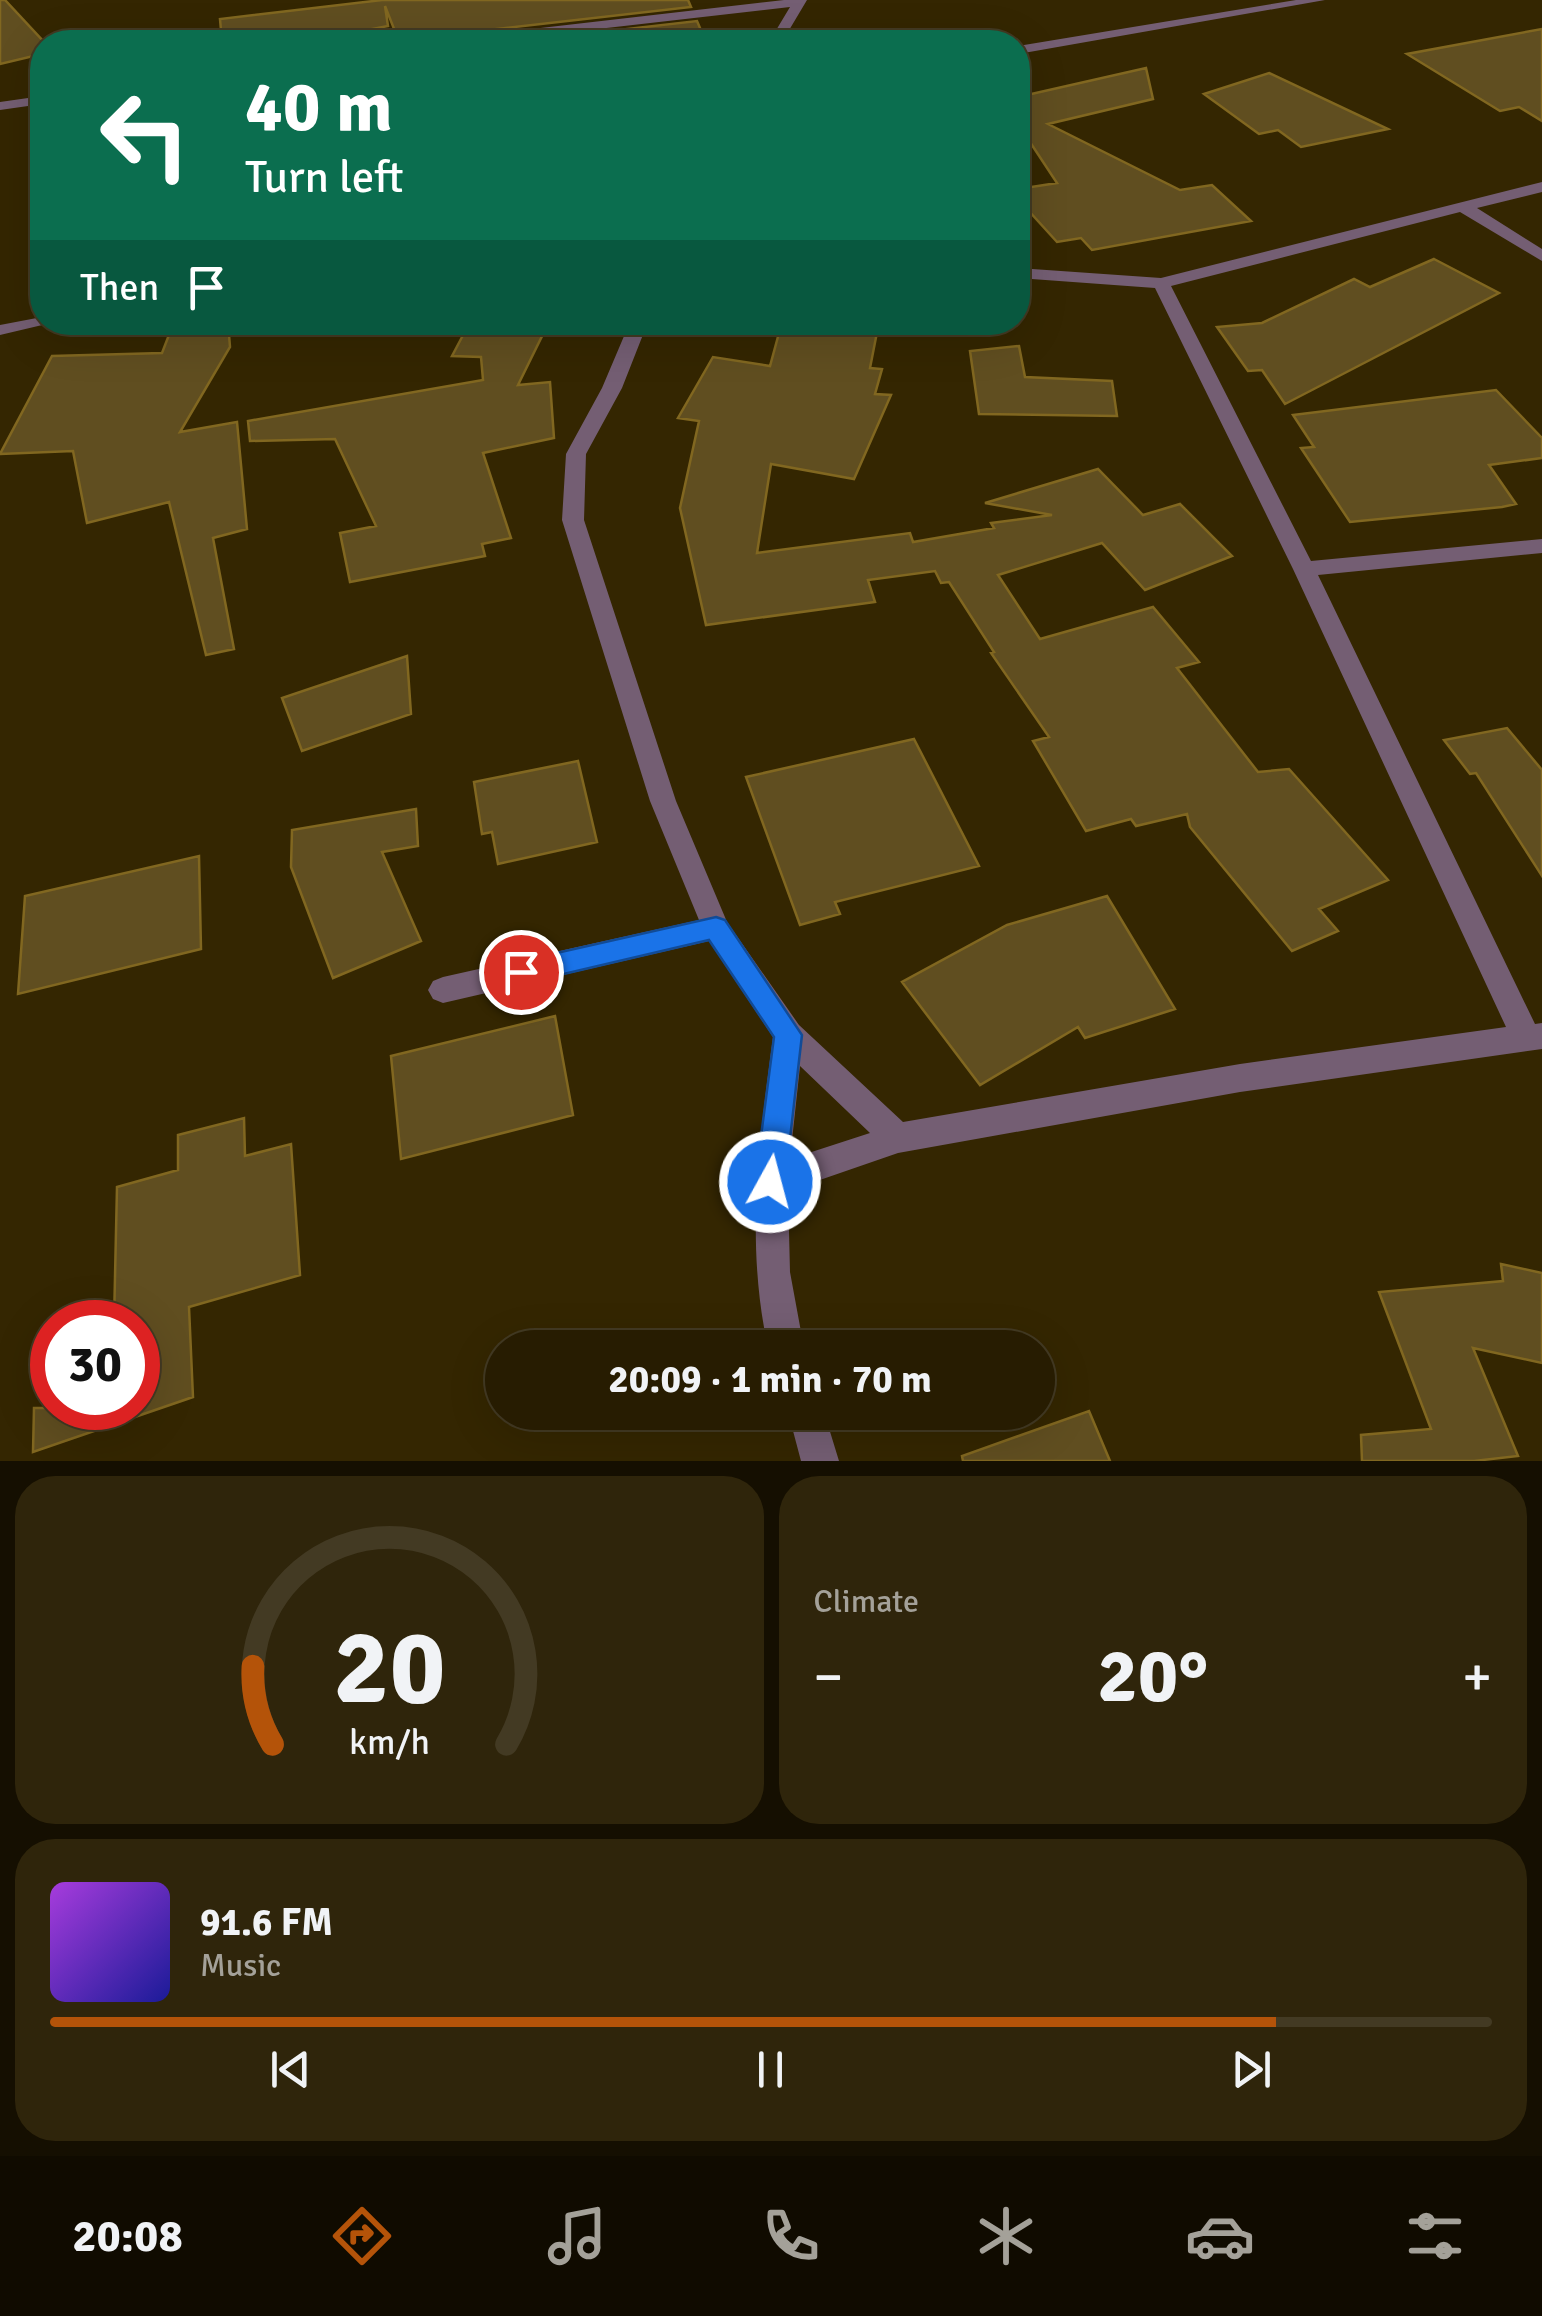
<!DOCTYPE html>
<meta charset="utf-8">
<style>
:root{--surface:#271c01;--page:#2f250b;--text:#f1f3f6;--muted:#a4a199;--line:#433a23;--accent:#b45309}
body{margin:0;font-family:Signika,sans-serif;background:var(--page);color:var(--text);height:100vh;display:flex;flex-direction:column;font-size:38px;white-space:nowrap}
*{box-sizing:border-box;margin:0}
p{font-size:32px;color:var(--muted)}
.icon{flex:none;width:55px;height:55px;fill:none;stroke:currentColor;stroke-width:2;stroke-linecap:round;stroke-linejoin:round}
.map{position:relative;height:1461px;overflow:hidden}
.drawer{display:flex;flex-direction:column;gap:15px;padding:15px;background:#150f01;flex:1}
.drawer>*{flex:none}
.hud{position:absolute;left:30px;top:30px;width:1000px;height:305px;border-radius:40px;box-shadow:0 10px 40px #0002,0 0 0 2px var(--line);background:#0b6e4f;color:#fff;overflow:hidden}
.speed{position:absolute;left:30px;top:1300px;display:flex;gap:20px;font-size:50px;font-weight:700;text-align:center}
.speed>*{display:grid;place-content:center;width:130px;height:130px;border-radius:50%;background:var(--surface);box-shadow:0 10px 40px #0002,0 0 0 2px var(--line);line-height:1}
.speed .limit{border:15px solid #d22;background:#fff;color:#111}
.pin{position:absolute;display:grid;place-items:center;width:85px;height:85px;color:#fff;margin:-42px;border:5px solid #fff;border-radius:50%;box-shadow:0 2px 10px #0007}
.me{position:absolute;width:110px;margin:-55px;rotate:7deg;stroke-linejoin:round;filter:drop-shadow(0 0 8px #0008)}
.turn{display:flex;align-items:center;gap:35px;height:210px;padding:0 50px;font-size:45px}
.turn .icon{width:130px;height:130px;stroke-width:2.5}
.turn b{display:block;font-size:70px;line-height:85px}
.then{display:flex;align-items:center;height:95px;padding:0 50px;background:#0003;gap:20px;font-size:38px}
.big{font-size:75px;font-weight:800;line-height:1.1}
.drawer .tile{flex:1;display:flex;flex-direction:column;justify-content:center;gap:15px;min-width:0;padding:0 35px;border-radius:40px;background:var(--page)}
.drawer .dial{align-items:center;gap:0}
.dial svg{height:260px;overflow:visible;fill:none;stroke:var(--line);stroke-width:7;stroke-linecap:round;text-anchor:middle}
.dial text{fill:var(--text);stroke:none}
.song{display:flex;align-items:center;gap:30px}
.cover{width:120px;height:120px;border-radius:15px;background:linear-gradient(135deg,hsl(280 70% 55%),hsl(240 70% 35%))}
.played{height:10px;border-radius:5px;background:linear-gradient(90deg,var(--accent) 85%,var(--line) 85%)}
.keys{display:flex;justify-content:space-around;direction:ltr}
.heat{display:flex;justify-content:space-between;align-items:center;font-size:55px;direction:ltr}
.drawer .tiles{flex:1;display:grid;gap:15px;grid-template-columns:1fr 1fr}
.tile:last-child{grid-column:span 2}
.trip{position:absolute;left:485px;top:1330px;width:570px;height:100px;border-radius:50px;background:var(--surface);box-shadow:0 10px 40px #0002,0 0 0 2px var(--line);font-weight:800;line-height:100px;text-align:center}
.tabs{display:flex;height:160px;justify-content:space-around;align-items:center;background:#100b00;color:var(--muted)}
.tabs .icon{width:70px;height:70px}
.tabs .current{color:var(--accent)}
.tabs b{font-size:45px;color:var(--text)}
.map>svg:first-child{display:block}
.building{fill:#604e20;stroke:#816720;stroke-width:2.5}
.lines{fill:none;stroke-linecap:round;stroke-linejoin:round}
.minor{fill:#745e73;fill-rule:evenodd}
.route{fill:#1a73e8;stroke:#114b97;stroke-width:2.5}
</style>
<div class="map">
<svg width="1542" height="1461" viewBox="0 0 1542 1461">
<rect width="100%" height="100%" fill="#342601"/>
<path class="building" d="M 0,0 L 5,0 L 44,42 L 42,54 L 0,64 Z
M 382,0 L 688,0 L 691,7 L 453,34 L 443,42 L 418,42 L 418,37 L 398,39 L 385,6 L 388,26 L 305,42 L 222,42 L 220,19 Z
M 697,21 L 706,42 L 513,42 Z
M 1542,29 L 1542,121 L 1519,107 L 1500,111 L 1407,54 Z
M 1146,68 L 1153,99 L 1048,124 L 1180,190 L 1212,185 L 1251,221 L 1092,250 L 1081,238 L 1057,242 L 1018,199 L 1018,189 L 1057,183 L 1022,130 L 1018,131 L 1018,97 Z
M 1269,73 L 1388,129 L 1301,147 L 1278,130 L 1259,134 L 1204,94 Z
M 1434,259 L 1499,293 L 1285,404 L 1262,370 L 1248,371 L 1217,327 L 1262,323 L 1354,279 L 1370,287 Z
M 174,322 L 228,322 L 230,347 L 180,432 L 237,422 L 247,529 L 213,538 L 234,649 L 206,655 L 169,502 L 87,523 L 73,451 L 0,454 L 52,356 L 162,353 Z
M 470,322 L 546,328 L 518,385 L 550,382 L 554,438 L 483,453 L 511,538 L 482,544 L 485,556 L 350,582 L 340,533 L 376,526 L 335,439 L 250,441 L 248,421 L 483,380 L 481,357 L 452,356 Z
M 782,322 L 879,322 L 870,368 L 882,369 L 875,394 L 891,395 L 854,479 L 771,464 L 757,553 L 910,533 L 913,542 L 994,528 L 991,523 L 1052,515 L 985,503 L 1098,469 L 1143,515 L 1180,504 L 1232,556 L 1145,590 L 1102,543 L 998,575 L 1040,639 L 1153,607 L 1199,662 L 1177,668 L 1258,772 L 1289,769 L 1388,880 L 1319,909 L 1338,931 L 1292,951 L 1190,827 L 1187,814 L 1136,826 L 1131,819 L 1086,831 L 1033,741 L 1049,737 L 991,653 L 994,652 L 949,582 L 941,583 L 935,571 L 868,580 L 875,602 L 706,625 L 680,508 L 699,421 L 678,418 L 713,357 L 770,366 Z
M 1019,346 L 1025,377 L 1112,381 L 1117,416 L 979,414 L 970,351 Z
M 1496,390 L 1542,438 L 1542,458 L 1489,465 L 1516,504 L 1502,507 L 1350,522 L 1301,448 L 1314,447 L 1293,415 Z
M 407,656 L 411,714 L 302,751 L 282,698 Z
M 1507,728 L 1542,770 L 1542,876 L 1476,773 L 1470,774 L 1444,740 Z
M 914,739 L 979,866 L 835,902 L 840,914 L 800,925 L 746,777 Z
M 578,761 L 597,842 L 498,864 L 492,832 L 482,834 L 474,782 Z
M 416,809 L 418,846 L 382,852 L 421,941 L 333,978 L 291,867 L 292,830 Z
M 199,856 L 201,949 L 18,994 L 25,896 Z
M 1107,896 L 1175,1009 L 1085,1038 L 1078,1027 L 980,1085 L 902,982 L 1007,925 Z
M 555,1016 L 573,1115 L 401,1159 L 391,1056 Z
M 244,1118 L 245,1156 L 291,1144 L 300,1275 L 189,1307 L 193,1397 L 33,1452 L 34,1408 L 138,1408 L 138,1322 L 114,1322 L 117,1187 L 178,1170 L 178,1135 Z
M 1501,1264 L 1542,1273 L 1542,1363 L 1473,1348 L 1518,1456 L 1474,1461 L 1362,1461 L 1361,1435 L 1431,1429 L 1379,1292 L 1503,1281 Z
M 1089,1411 L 1110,1461 L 963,1461 L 962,1456 Z"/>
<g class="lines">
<path class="minor" d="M 784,0 L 807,0 L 782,42 L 769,42 L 790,7 L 484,42 L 446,42 L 453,38 Z
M 1296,0 L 1325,0 L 1018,54 L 1018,46 Z
M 42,96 L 42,104 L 0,110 L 0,102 Z
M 1542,182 L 1542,192 L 1477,208 L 1542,249 L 1542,261 L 1460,212 L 1171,286 L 1311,561 L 1542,539 L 1542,553 L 1318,575 L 1535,1024 L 1542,1023 L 1542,1049 L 1240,1092 L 898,1153 L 788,1191 L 790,1272 L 804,1348 L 768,1348 C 745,1242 759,1143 773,1037 L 709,941 L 443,1003 L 433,999 L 428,990 L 433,981 L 443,977 L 699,920 L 650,801 L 562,520 L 566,454 L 602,388 L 630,322 L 648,322 L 622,388 L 586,454 L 584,520 L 676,801 L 727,922 L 799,1025 L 903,1122 L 1240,1064 L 1506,1027 L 1293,569 L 1155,288 L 1018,278 L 1018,268 L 1161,278 ZM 800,1066 L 870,1133 L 790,1159 Z
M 42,317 L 42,322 L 55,322 L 0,335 L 0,325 Z
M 788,1412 L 824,1412 L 839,1461 L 801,1461 Z"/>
</g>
<path class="route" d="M 716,917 L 725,920 L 802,1035 L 785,1182 L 780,1192 L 770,1196 L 759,1192 L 755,1182 L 774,1037 L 709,940 L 521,984 L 511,981 L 508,972 L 511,964 L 521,961 Z"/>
</svg>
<div class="speed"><div class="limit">30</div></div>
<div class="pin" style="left:521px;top:972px;background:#d93025"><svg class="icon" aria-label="arrive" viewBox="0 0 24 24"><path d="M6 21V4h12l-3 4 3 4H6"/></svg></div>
<svg class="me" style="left:770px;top:1182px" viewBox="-20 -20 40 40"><circle r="17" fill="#1a73e8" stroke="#fff" stroke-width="3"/><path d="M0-11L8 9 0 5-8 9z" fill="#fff"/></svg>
<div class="trip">20:09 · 1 min · 70 m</div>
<div class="hud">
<div class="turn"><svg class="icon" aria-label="left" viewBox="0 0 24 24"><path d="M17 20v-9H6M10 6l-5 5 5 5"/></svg><div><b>40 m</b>Turn left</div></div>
<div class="then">Then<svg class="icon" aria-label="arrive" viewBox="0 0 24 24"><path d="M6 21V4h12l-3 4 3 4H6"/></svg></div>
</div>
</div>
<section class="drawer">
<div class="tiles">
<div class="tile dial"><svg viewBox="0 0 100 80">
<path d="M14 69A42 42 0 1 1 86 69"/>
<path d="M14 69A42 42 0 0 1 8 45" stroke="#b45309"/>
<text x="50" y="56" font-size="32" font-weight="700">20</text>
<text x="50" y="72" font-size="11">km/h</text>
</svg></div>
<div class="tile"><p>Climate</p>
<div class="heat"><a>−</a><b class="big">20°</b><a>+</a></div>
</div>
<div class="tile">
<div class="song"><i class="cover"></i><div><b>91.6 FM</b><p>Music</p></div></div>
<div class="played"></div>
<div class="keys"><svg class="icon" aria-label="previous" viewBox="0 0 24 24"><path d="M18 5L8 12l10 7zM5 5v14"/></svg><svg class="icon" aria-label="pause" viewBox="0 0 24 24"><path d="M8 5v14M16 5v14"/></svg><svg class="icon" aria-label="next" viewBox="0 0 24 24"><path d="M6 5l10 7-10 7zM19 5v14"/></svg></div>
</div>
</div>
</section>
<nav class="tabs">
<b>20:08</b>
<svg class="icon current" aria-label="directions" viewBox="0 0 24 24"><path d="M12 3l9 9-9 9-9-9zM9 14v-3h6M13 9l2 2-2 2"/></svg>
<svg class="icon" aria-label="music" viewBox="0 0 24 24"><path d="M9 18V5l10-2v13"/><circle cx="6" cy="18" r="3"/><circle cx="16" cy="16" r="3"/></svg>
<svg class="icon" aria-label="phone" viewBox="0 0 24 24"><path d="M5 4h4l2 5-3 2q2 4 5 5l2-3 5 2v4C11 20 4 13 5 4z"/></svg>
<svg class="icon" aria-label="climate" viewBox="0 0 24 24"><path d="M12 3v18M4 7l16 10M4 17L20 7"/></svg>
<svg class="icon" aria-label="car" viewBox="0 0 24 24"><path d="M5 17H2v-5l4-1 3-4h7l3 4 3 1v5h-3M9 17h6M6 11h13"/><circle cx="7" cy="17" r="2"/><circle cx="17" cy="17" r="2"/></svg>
<svg class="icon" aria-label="filters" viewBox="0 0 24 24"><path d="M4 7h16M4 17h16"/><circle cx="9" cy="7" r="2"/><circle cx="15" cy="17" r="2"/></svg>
</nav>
